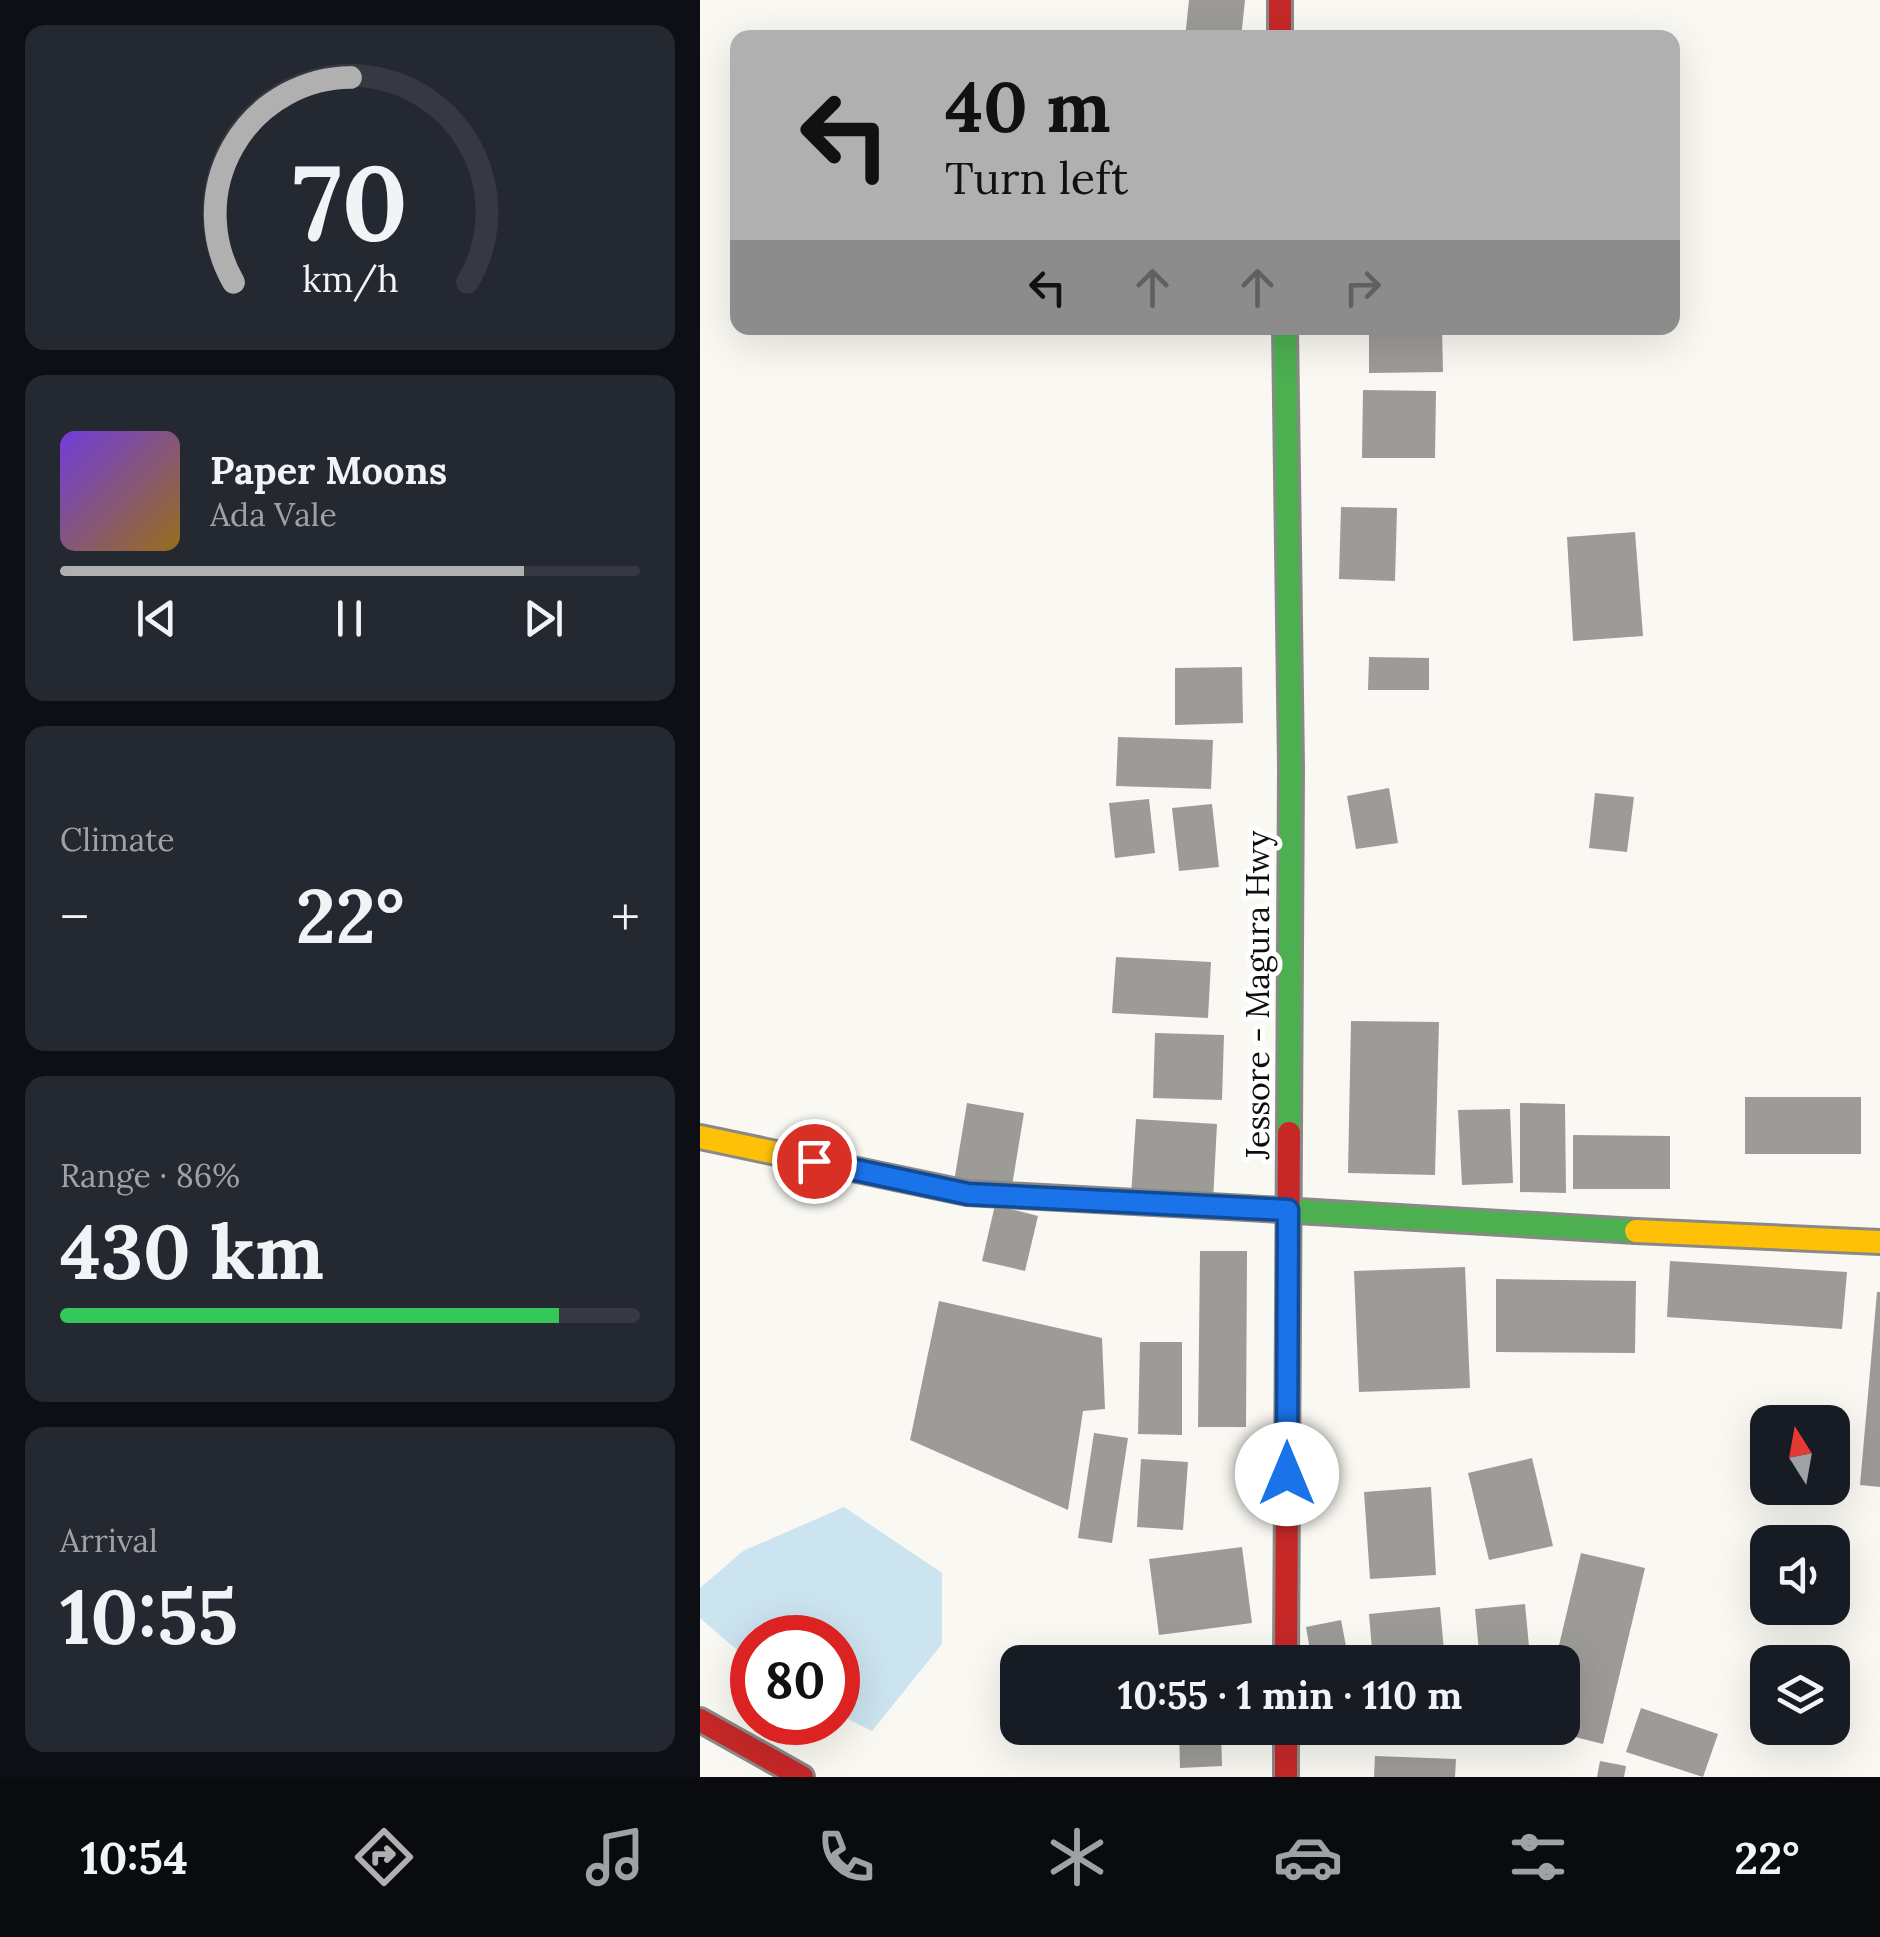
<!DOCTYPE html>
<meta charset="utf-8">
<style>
:root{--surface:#171b24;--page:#242831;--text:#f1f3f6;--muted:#9ea1a6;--line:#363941;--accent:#b0b0b1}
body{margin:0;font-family:Lora,serif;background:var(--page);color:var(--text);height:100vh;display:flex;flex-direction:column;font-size:38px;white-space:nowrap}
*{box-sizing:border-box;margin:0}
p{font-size:32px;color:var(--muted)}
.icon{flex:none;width:55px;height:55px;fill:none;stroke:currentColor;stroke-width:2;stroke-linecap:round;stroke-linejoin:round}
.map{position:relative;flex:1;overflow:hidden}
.details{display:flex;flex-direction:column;gap:25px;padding:25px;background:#0d0f14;width:700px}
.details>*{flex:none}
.guide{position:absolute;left:30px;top:30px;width:950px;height:305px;border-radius:20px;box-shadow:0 10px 40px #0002;background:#b0b0b1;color:#111;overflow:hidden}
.needle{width:65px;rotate:349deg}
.buttons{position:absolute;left:1050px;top:1405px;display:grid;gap:20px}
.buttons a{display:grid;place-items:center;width:100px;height:100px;border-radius:20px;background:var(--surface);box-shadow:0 10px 40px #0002;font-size:50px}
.speed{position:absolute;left:30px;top:1615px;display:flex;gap:20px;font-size:50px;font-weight:700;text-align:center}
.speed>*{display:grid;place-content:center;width:130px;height:130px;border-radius:50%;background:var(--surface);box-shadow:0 10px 40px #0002;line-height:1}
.speed .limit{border:15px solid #d22;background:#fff;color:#111}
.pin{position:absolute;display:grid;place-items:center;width:85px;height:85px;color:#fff;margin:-42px;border:5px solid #fff;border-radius:50%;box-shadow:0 2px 10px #0007}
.me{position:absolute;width:110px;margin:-55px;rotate:0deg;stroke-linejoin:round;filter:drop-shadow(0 0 8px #0008)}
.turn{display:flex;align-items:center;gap:35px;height:210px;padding:0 50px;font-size:45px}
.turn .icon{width:130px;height:130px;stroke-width:2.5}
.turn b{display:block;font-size:70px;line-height:85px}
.lanes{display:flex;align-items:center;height:95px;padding:0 50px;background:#0003;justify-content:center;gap:50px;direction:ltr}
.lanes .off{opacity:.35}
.big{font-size:75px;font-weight:700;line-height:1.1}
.details .tile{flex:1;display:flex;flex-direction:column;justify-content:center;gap:15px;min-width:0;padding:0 35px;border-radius:20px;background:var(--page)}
.details .dial{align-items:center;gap:0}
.dial svg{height:260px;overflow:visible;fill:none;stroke:var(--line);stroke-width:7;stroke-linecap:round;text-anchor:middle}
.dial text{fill:var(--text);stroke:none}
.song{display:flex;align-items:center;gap:30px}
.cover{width:120px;height:120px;border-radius:15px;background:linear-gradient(135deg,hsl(260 70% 55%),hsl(40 70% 35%))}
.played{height:10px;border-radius:5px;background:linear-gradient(90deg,var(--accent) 80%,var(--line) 80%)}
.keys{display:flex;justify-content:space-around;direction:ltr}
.heat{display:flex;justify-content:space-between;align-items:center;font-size:55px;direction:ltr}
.charge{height:15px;border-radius:8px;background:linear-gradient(90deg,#34c759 86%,var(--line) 0)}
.trip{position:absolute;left:300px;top:1645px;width:580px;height:100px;border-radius:20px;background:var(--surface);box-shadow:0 10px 40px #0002;font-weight:700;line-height:100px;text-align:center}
.menu{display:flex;height:160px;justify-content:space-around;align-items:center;background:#090b0e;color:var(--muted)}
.menu .icon{width:70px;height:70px}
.menu .active{color:var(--accent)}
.menu b{font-size:45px;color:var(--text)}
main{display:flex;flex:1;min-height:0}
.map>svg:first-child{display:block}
.water{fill:#cce4f0}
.building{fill:#9d9b97}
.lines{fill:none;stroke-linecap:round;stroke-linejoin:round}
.fast-casing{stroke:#8a8987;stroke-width:28}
.slow-casing{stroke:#8a8987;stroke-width:28}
.jam-casing{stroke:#8a8987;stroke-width:28}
.fast{stroke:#4caf50;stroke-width:22}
.slow{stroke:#ffc107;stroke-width:22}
.jam{stroke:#c62828;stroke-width:22}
.route-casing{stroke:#114b97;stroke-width:25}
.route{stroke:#1a73e8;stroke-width:18}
.labels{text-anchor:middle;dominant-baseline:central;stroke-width:10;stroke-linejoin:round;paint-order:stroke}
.street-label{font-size:32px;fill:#0d0d0d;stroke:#fff}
</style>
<main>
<section class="details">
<div class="tile dial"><svg viewBox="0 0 100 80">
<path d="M14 69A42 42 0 1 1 86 69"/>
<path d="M14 69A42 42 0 0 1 50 6" stroke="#b0b0b1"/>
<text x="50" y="56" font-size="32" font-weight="700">70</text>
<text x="50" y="72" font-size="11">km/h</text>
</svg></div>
<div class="tile">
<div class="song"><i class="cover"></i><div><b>Paper Moons</b><p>Ada Vale</p></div></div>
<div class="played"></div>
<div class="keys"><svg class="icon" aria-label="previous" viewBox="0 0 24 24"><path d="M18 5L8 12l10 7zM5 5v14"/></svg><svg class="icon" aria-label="pause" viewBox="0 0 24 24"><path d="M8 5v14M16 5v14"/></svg><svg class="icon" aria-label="next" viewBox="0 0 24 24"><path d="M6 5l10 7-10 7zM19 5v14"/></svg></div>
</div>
<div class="tile"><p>Climate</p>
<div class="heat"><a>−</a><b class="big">22°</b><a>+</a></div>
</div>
<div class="tile"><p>Range · 86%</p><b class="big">430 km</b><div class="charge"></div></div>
<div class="tile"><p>Arrival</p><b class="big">10:55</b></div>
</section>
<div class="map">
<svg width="1180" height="1777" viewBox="0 0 1180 1777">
<rect width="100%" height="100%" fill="#faf8f2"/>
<path class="water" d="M 144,1507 L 242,1573 L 242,1644 L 172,1731 L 138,1714 L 138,1638 L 52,1638 L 52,1663 L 0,1618 L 0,1588 L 43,1551 Z"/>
<path class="building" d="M 489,0 L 545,0 L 541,38 L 485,38 Z
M 669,328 L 742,328 L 743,372 L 669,373 Z
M 663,390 L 736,391 L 735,458 L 662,458 Z
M 641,507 L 697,508 L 695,581 L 639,579 Z
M 935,532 L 943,636 L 873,641 L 867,537 Z
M 669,657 L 729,658 L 729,690 L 668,690 Z
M 542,667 L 543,723 L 475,725 L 475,668 Z
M 418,737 L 513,740 L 511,789 L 416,786 Z
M 689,788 L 698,843 L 656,849 L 647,796 Z
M 895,793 L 934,797 L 927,852 L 889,848 Z
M 449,799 L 455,853 L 415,858 L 409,803 Z
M 512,804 L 519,867 L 479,871 L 472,808 Z
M 416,957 L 511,962 L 508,1018 L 412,1013 Z
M 651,1021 L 739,1022 L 735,1175 L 648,1173 Z
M 455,1033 L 524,1035 L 522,1100 L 453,1098 Z
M 1045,1097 L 1161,1097 L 1161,1154 L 1045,1154 Z
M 267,1103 L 324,1113 L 311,1192 L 254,1182 Z
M 820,1103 L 865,1104 L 866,1193 L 820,1192 Z
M 810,1109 L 813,1183 L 762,1185 L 758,1110 Z
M 436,1119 L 517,1124 L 513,1201 L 431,1196 Z
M 873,1135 L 970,1136 L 970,1189 L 873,1189 Z
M 295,1205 L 338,1216 L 325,1271 L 282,1261 Z
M 500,1251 L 547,1251 L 546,1427 L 498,1427 Z
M 970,1261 L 1147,1272 L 1142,1329 L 967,1317 Z
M 765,1267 L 770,1388 L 659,1392 L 654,1271 Z
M 796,1279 L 936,1281 L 935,1353 L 796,1352 Z
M 1177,1292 L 1180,1292 L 1180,1487 L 1160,1485 Z
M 239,1301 L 402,1338 L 405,1409 L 383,1411 L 368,1510 L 210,1440 Z
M 440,1342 L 482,1342 L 482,1435 L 438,1434 Z
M 394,1433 L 428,1438 L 412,1543 L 378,1538 Z
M 832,1458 L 853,1546 L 789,1560 L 768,1473 Z
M 441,1459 L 488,1462 L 483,1530 L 437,1527 Z
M 731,1487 L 736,1575 L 670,1579 L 664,1492 Z
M 542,1547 L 552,1623 L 459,1635 L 449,1559 Z
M 881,1553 L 945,1568 L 903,1744 L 843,1729 L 862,1728 L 862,1662 L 855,1662 Z
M 825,1604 L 830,1657 L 780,1662 L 775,1609 Z
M 740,1607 L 745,1662 L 673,1662 L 669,1614 Z
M 641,1620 L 649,1662 L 612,1662 L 606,1627 Z
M 519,1650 L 519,1662 L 477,1662 L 476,1652 Z
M 941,1708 L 1018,1734 L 1003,1777 L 926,1752 Z
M 479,1728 L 521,1728 L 522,1766 L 480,1768 Z
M 675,1756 L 756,1759 L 755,1777 L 674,1777 Z
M 900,1761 L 926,1766 L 924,1777 L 897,1777 Z"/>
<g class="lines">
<defs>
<path id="fast" d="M 585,328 L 591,767 L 589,1133
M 547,1208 L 936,1231"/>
<path id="slow" d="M 0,1137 L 267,1193 L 547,1208
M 936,1231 L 1180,1242"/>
<path id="jam" d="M 580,0 L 580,38
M 586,1662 L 589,1133
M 0,1720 L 102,1777
M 586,1728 L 586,1777"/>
</defs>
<use href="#fast" class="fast-casing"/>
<use href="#slow" class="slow-casing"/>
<use href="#jam" class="jam-casing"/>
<use href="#fast" class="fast"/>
<use href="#slow" class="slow"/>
<use href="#jam" class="jam"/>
</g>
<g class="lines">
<defs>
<path id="route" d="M 114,1161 L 268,1194 L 588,1210 L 587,1474"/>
</defs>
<use href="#route" class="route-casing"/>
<use href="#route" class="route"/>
</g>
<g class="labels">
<g class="street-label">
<text transform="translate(557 995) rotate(-90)">Jessore - Magura Hwy</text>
</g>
</g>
</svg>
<div class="buttons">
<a><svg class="needle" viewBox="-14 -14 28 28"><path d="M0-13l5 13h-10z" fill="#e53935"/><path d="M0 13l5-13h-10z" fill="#9ea1a6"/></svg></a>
<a><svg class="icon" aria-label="sound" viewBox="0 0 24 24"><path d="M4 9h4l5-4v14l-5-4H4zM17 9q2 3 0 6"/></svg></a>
<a><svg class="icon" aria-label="layers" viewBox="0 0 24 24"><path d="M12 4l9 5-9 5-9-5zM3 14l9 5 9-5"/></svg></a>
</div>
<div class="speed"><div class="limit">80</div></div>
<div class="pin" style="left:114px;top:1161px;background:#d93025"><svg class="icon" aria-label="arrive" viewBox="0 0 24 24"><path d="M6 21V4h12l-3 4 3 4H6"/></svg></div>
<svg class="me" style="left:587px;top:1474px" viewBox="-20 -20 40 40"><circle r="19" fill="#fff"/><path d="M0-13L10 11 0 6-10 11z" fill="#1a73e8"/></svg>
<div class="trip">10:55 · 1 min · 110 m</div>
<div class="guide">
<div class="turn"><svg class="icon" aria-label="left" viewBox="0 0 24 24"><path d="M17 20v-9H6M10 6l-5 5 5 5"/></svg><div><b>40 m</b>Turn left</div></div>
<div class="lanes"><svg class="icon" aria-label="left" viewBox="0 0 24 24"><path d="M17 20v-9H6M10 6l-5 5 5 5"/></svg><svg class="icon off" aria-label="ahead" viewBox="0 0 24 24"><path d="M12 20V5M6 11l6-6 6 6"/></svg><svg class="icon off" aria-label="ahead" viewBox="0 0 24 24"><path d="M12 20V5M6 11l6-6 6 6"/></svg><svg class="icon off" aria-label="right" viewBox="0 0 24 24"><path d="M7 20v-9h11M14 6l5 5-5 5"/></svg></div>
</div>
</div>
</main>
<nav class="menu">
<b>10:54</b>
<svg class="icon active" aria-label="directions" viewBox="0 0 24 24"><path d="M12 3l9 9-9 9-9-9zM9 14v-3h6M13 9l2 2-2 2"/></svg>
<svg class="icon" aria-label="music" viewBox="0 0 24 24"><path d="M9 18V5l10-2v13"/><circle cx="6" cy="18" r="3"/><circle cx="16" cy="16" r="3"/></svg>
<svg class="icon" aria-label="phone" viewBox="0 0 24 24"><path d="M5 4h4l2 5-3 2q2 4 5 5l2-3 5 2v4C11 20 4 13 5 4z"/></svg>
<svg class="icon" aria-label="climate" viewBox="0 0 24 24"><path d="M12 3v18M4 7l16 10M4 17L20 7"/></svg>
<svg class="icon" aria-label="car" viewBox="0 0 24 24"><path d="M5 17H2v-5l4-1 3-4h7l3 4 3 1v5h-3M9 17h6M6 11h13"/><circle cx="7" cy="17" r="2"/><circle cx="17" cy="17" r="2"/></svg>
<svg class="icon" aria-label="filters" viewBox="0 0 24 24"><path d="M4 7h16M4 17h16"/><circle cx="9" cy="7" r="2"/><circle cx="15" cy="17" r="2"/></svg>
<b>22°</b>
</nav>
